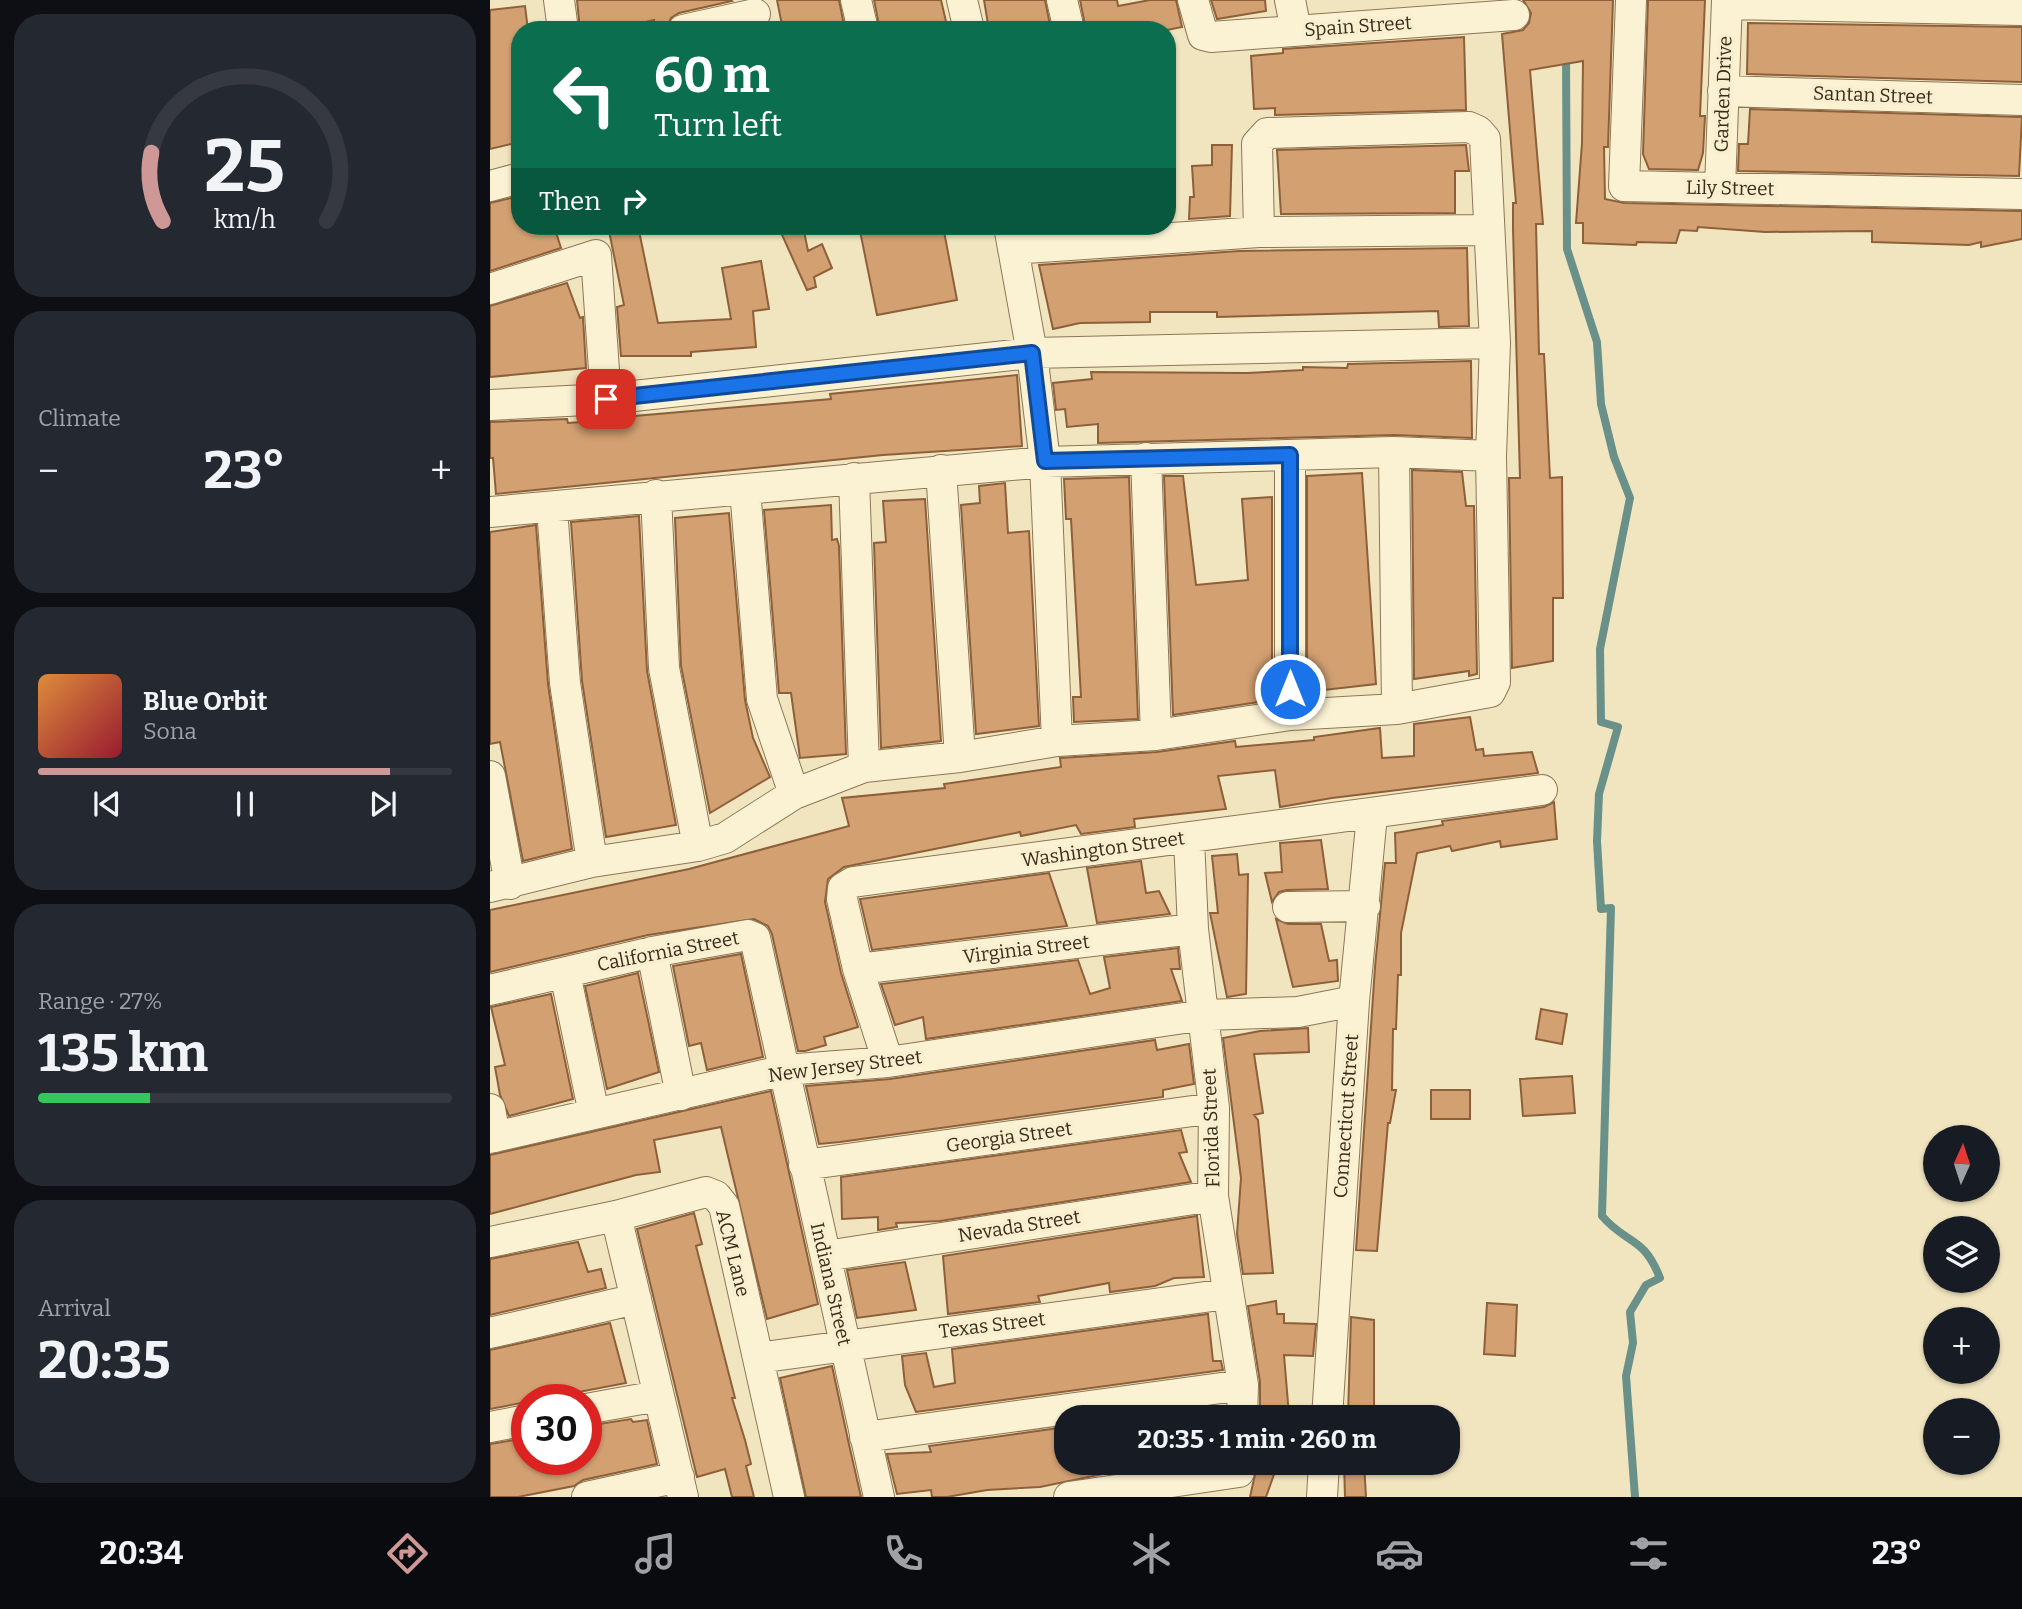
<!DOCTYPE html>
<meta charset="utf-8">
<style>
:root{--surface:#171b24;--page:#242831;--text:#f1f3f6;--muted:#9ea1a6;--line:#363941;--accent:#cd9896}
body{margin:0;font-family:Bitter,serif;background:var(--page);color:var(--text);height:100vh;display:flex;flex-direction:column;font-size:26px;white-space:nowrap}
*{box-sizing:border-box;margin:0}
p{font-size:23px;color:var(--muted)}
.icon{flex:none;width:38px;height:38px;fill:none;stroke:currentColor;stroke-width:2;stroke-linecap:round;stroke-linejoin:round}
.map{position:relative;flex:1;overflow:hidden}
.sheet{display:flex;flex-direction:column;gap:14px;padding:14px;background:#0d0f14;width:490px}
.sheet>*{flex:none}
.hud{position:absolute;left:21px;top:21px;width:665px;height:214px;border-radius:28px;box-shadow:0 2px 5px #0004;background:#0b6e4f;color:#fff;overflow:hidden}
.needle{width:46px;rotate:3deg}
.fabs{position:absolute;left:1433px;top:1125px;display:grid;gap:14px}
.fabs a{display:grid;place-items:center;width:77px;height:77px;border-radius:50%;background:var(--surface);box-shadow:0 2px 5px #0004;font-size:35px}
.speed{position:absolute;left:21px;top:1384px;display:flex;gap:14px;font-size:35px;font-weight:700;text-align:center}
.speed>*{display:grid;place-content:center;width:91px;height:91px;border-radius:50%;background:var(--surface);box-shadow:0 2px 5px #0004;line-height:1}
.speed .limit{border:10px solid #d22;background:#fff;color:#111}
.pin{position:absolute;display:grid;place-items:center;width:60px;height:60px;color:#fff;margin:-30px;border-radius:14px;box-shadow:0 4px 10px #0006}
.me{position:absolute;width:77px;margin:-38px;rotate:0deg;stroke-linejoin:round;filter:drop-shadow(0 0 5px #0008)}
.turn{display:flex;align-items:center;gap:24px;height:147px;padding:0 28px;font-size:32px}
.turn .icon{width:91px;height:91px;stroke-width:2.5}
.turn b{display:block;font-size:49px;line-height:60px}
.then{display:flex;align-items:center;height:66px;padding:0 28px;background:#0003;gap:14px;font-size:26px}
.big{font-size:52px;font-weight:700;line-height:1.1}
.sheet .tile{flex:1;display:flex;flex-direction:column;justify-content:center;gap:10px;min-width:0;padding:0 24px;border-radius:28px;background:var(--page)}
.sheet .dial{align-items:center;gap:0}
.dial svg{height:182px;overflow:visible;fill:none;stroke:var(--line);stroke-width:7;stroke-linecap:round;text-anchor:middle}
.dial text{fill:var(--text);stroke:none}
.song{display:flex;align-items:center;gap:21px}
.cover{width:84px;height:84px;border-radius:10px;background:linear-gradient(135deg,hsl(30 70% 55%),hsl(350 70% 35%))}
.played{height:7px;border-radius:4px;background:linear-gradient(90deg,var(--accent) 85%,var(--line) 85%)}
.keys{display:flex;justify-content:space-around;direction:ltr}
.heat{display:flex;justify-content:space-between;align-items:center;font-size:38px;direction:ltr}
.charge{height:10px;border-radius:5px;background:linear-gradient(90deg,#34c759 27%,var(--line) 0)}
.trip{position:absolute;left:564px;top:1405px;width:406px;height:70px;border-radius:28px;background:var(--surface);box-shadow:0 2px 5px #0004;font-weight:700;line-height:70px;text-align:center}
.tab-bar{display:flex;height:112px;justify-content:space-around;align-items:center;background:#090b0e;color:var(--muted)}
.tab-bar .icon{width:49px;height:49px}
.tab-bar .current{color:var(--accent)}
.tab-bar b{font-size:32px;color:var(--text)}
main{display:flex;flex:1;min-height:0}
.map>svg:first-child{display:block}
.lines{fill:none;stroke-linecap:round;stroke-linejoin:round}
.stream{stroke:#69918a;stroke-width:8}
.building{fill:#d3a072;stroke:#8d603a;stroke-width:2}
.minor-casing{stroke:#8c7656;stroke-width:32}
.minor{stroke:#fbf2d3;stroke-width:30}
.route-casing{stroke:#114b97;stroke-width:18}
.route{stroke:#1a73e8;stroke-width:12}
.labels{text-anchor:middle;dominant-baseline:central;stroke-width:7;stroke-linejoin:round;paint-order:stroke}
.street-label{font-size:19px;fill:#3a2c1c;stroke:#f8efcf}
</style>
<main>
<section class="sheet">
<div class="tile dial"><svg viewBox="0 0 100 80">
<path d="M14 69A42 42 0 1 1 86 69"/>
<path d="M14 69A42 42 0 0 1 9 39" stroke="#cd9896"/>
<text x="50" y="56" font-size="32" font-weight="700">25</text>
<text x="50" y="72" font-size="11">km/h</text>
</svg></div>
<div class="tile"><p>Climate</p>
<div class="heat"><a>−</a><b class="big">23°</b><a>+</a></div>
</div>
<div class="tile">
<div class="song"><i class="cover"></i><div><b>Blue Orbit</b><p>Sona</p></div></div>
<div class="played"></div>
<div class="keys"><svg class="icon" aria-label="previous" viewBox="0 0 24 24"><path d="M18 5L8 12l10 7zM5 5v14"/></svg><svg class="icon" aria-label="pause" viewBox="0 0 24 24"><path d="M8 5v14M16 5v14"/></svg><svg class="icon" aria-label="next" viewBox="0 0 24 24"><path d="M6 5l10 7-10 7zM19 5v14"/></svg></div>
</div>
<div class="tile"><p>Range · 27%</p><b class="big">135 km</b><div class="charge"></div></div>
<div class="tile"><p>Arrival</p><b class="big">20:35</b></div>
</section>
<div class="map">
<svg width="1532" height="1497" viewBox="0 0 1532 1497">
<rect width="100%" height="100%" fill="#f1e5bf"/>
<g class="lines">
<path class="stream" d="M 1076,54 L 1077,249 L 1107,342 L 1111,404 L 1124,457 L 1140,498 L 1110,649 L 1111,722 L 1128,727 L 1109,794 L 1107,841 L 1111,909 L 1121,908 L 1112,1216 C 1137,1245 1153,1235 1170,1278 L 1156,1285 L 1140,1312 L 1143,1343 L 1136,1376 L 1145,1497"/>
</g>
<path class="building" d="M 87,0 L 241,0 L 242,1 L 189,13 L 181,18 L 176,30 L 165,30 L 164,20 L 121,30 L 90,30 Z
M 287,0 L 349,0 L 355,30 L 293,30 Z
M 384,0 L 451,0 L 458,30 L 390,30 Z
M 494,0 L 555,0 L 561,30 L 499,30 Z
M 590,0 L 627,0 L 628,6 L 660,0 L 686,0 L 692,27 L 677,30 L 596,30 Z
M 721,0 L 775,0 L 776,11 L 727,19 Z
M 1033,0 L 1123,0 L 1118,147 L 1114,147 L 1115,199 L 1134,203 L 1532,211 L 1532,239 L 1491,247 L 1491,242 L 1479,245 L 1382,242 L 1382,231 L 1275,232 L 1208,227 L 1207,231 L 1190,230 L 1186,243 L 1147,242 L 1146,245 L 1093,243 L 1093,223 L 1086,223 L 1092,143 L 1093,61 L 1040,70 L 1053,224 L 1046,224 L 1049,354 L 1054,354 L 1060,478 L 1072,477 L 1073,598 L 1063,598 L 1063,661 L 1022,668 L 1019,478 L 1030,478 L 1023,229 L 1023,203 L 1026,203 L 1012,34 L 1033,30 L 1039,23 L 1041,13 Z
M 1158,0 L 1215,0 L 1210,116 L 1215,116 L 1213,153 L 1208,170 L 1159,169 L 1153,154 Z
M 35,6 L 38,30 L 30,30 L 30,142 L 0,149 L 0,10 Z
M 1258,23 L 1532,27 L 1532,82 L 1257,74 Z
M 974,37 L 976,110 L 785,115 L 785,108 L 764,109 L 761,56 L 793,53 L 793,49 Z
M 1260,109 L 1532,117 L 1529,176 L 1248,171 L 1249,144 L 1258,144 Z
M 722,145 L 742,145 L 740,216 L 699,219 L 700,197 L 704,197 L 702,166 L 722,165 Z
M 976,145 L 979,171 L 965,171 L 965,213 L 791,214 L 787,150 Z
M 30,196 L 30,226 L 64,226 L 71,248 L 0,271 L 0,203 Z
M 118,226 L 148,226 L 168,323 L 241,319 L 232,268 L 271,261 L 279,309 L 263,311 L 266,347 L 201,352 L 201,356 L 131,356 L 127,307 L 134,305 Z
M 288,226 L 313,226 L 318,251 L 332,244 L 342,268 L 324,277 L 326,287 L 317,290 Z
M 369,226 L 453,226 L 467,300 L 387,315 Z
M 977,248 L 979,326 L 949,327 L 948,311 L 727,317 L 727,312 L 660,312 L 660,322 L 590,323 L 563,329 L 549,265 L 749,251 Z
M 77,283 L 90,318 L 93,317 L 96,368 L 0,377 L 0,306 Z
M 981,361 L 982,438 L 904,435 L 608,443 L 608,424 L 577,427 L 575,409 L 566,410 L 563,383 L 602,379 L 601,372 L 757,373 L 813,370 L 813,367 L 857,368 L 858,364 Z
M 527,375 L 532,446 L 393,455 L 6,494 L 3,458 L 0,458 L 0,422 L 77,419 L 78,423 L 133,419 L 133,417 L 341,399 L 340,394 Z
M 922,470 L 972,472 L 976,506 L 984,506 L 987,674 L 979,676 L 979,671 L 924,679 Z
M 872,473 L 886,684 L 817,692 L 817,476 Z
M 674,476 L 693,476 L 706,585 L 758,580 L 752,499 L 782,497 L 782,700 L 683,715 Z
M 639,477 L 648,719 L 584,722 L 583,697 L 591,697 L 581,519 L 576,519 L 574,479 Z
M 515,483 L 518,533 L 539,531 L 549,726 L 486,734 L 471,505 L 490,503 L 489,486 Z
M 435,499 L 451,741 L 391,748 L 384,543 L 396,542 L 393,501 Z
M 341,505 L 342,540 L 347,539 L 349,546 L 356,754 L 310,758 L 301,693 L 289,693 L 274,510 Z
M 239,513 L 255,700 L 263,738 L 280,777 L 220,813 L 191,666 L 185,518 Z
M 149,516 L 157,671 L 186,825 L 116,837 L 92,681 L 81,522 Z
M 46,525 L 58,684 L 82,849 L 33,861 L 10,742 L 0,744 L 0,532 Z
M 980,717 L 986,750 L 993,749 L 994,756 L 1042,752 L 1048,773 L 842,798 L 790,807 L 785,770 L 728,776 L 736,809 L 644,819 L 645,827 L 591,834 L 586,825 L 531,836 L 530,832 L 354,867 L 338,879 L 335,902 L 351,973 L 368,1027 L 334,1037 L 336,1045 L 315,1051 L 308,1051 L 282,934 L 278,926 L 264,919 L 158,935 L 0,972 L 0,910 L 199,869 L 359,826 L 352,798 L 455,788 L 454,784 L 571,767 L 570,758 L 667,752 L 745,741 L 746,747 L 824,740 L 824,737 L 890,728 L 892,758 L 924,756 L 924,724 Z
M 1064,802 L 1067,839 L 1011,847 L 1010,841 L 962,851 L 960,846 L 927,853 L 911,933 L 911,975 L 908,975 L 906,1029 L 903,1029 L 902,1090 L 906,1090 L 900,1123 L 898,1123 L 887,1251 L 866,1250 L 885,967 L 895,863 L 906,863 L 905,833 L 953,825 L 952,821 L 1054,807 Z
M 831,840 L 838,889 L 797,890 L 789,892 L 782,902 L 775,873 L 792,872 L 790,843 Z
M 747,854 L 749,875 L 758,874 L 756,994 L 737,997 L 720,913 L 728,913 L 722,856 Z
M 651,861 L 656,893 L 669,891 L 680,914 L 607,923 L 597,868 Z
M 559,873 L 577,926 L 382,950 L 370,899 Z
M 786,919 L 798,924 L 831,924 L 839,961 L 847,960 L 848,981 L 803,987 Z
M 688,948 L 690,969 L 681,969 L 692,1001 L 436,1039 L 433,1017 L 405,1025 L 391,984 L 588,960 L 600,994 L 620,988 L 614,957 Z
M 251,954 L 273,1057 L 217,1070 L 211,1043 L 199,1046 L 183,966 Z
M 148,973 L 169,1072 L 117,1089 L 95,986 Z
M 61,994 L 83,1099 L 19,1116 L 10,1095 L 5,1067 L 15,1065 L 1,1007 Z
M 1051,1009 L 1077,1014 L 1072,1044 L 1046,1039 Z
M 818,1028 L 819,1052 L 764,1054 L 773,1113 L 764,1115 L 768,1120 L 783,1273 L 753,1274 L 747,1234 L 751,1178 L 733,1038 L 770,1031 Z
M 665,1040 L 667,1050 L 699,1044 L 704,1084 L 673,1090 L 673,1097 L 350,1142 L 329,1144 L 316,1086 L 400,1079 Z
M 1082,1076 L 1085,1113 L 1033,1116 L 1030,1079 Z
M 941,1090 L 980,1090 L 980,1119 L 941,1119 Z
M 281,1091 L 328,1304 L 277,1319 L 231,1127 L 164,1140 L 170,1172 L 146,1175 L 0,1214 L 0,1155 Z
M 691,1130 L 697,1152 L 689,1153 L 701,1182 L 450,1221 L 406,1223 L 407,1227 L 388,1230 L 388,1217 L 352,1219 L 351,1177 Z
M 204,1213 L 212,1244 L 206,1246 L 245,1398 L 242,1398 L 255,1440 L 261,1464 L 256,1466 L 264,1497 L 242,1497 L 235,1469 L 207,1477 L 147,1229 Z
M 707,1216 L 714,1277 L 684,1278 L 665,1286 L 620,1292 L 619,1283 L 548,1296 L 550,1302 L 458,1314 L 453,1256 Z
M 88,1242 L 98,1272 L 111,1269 L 116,1288 L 0,1315 L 0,1259 Z
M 415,1262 L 426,1310 L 367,1318 L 357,1270 Z
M 786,1301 L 787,1314 L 794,1314 L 794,1323 L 826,1324 L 823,1356 L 794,1355 L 799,1415 L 770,1418 L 770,1382 L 758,1306 Z
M 997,1303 L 1027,1305 L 1025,1356 L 994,1354 Z
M 718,1314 L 723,1361 L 731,1361 L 733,1370 L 426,1412 L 415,1385 L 412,1356 L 436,1353 L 444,1387 L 465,1383 L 462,1349 Z
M 861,1317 L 884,1320 L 884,1415 L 858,1415 Z
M 120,1323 L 136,1383 L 0,1409 L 0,1350 Z
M 342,1366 L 358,1440 L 371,1497 L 316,1497 L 290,1378 Z
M 724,1407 L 726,1418 L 645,1418 Z
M 141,1419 L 143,1422 L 157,1420 L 167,1464 L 93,1480 L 84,1486 L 28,1497 L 0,1497 L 0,1444 L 37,1438 L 37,1460 L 96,1460 L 96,1426 Z
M 576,1427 L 576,1463 L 617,1463 L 618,1473 L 550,1487 L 497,1490 L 457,1497 L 442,1497 L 441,1490 L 407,1494 L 397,1454 L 441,1452 L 439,1446 Z
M 764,1463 L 788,1463 L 776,1497 L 760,1497 L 766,1470 Z
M 854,1463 L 874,1463 L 876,1497 L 855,1497 Z"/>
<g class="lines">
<defs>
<path id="minor" d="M 69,0 L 73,30
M 366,0 L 373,30
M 472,0 L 479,30
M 572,0 L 579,30
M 703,0 L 713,35 L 721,37 L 1024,15
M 800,0 L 806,30
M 1141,0 L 1134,186 L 1532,194
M 1237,4 L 1532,10
M 193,30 L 265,14
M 1233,91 L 1532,100
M 0,186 L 30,178
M 1230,188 L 1237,0
M 519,226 L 542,353 L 555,462 L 567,741
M 523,249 L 769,232 L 999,230
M 0,289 L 106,255 L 116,399
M 0,405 L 116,399 L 542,353 L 1005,343
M 904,452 L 907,709
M 800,455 L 800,715
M 656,458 L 666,735
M 451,470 L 470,757
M 364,478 L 374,767
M 255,489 L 272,699 L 304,794
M 166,495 L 174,668 L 208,846
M 62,508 L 75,683 L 102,862
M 0,512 L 555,462 L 904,452 L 1001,456
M 0,776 L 20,884
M 699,838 L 703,929 L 724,1108 L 723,1196 L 753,1385 L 752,1418
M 0,887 L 102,862 L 208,846 L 235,838 L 304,794 L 374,767 L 470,757 L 567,741 L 666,735 L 800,715 L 907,709 L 1000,692 L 1005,682 L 1001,456 L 1005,343 L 995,139 L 988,131 L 979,127 L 777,133 L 767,144 L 769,232
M 798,907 L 875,906
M 162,952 L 191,1095
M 368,969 L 703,929
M 75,973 L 104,1114
M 0,990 L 162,952 L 258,935 L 265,938 L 389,1497
M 398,1062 L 368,969 L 352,899 L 353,888 L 363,882 L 1052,790
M 0,1109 L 5,1137
M 0,1138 L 295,1070 L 398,1062 L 714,1015 L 808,1012 L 864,1001
M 314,1165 L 724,1108
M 126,1216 L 193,1497
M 0,1242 L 126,1216 L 216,1192 L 226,1196 L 234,1206 L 299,1497
M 336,1256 L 723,1196
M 0,1333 L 146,1299
M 268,1358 L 737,1294
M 96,1409 L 168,1396
M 837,1418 L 864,1001 L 882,815
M 0,1427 L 37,1420
M 375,1437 L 753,1385
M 97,1497 L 189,1477
M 579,1497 L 749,1472
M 832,1497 L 834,1463"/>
</defs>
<use href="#minor" class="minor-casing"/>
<use href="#minor" class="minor"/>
</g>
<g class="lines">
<defs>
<path id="route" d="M 116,399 L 542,353 L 555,461 L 800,455 L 800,689"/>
</defs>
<use href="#route" class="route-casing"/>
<use href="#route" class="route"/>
</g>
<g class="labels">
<g class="street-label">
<text transform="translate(868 26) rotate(-4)">Spain Street</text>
<text transform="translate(1233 94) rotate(-88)">Garden Drive</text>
<text transform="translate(1383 95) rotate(2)">Santan Street</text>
<text transform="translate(1240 188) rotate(1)">Lily Street</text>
<text transform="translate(613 849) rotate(-8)">Washington Street</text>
<text transform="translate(536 949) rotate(-7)">Virginia Street</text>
<text transform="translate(178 951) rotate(-11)">California Street</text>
<text transform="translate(355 1066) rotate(-7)">New Jersey Street</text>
<text transform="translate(856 1116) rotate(-86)">Connecticut Street</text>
<text transform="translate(721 1128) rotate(-92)">Florida Street</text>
<text transform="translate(519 1137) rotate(-8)">Georgia Street</text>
<text transform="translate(529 1226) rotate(-9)">Nevada Street</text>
<text transform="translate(243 1253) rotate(76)">ACM Lane</text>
<text transform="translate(341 1284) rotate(77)">Indiana Street</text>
<text transform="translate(502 1325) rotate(-7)">Texas Street</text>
</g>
</g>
</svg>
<div class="fabs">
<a><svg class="needle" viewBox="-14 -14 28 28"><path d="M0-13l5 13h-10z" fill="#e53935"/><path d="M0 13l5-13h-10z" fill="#9ea1a6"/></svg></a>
<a><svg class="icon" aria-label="layers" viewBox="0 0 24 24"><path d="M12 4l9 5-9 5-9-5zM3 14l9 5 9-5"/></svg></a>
<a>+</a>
<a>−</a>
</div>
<div class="speed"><div class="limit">30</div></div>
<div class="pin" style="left:116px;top:399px;background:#d93025"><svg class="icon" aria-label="arrive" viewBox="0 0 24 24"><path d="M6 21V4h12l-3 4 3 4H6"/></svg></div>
<svg class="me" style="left:800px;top:689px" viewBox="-20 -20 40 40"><circle r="17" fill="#1a73e8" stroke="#fff" stroke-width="3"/><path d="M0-11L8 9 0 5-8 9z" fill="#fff"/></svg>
<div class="trip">20:35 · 1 min · 260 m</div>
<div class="hud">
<div class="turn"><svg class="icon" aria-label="left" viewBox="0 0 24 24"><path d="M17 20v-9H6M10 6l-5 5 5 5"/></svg><div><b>60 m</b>Turn left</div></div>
<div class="then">Then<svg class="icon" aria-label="right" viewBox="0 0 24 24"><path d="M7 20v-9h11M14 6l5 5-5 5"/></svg></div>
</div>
</div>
</main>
<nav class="tab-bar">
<b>20:34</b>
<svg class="icon current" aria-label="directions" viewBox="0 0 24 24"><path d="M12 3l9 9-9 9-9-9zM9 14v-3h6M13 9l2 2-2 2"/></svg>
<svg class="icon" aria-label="music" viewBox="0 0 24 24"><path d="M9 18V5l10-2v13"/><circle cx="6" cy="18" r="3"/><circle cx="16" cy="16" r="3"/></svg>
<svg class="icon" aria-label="phone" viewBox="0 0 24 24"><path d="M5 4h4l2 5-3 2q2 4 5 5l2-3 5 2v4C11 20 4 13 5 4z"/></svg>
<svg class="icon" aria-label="climate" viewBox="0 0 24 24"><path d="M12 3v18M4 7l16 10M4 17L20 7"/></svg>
<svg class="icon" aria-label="car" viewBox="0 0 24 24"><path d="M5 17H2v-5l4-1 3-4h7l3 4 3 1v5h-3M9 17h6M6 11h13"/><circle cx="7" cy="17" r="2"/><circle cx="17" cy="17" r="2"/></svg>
<svg class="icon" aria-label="filters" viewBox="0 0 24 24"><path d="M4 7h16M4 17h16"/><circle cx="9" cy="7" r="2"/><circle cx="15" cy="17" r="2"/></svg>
<b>23°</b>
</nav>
